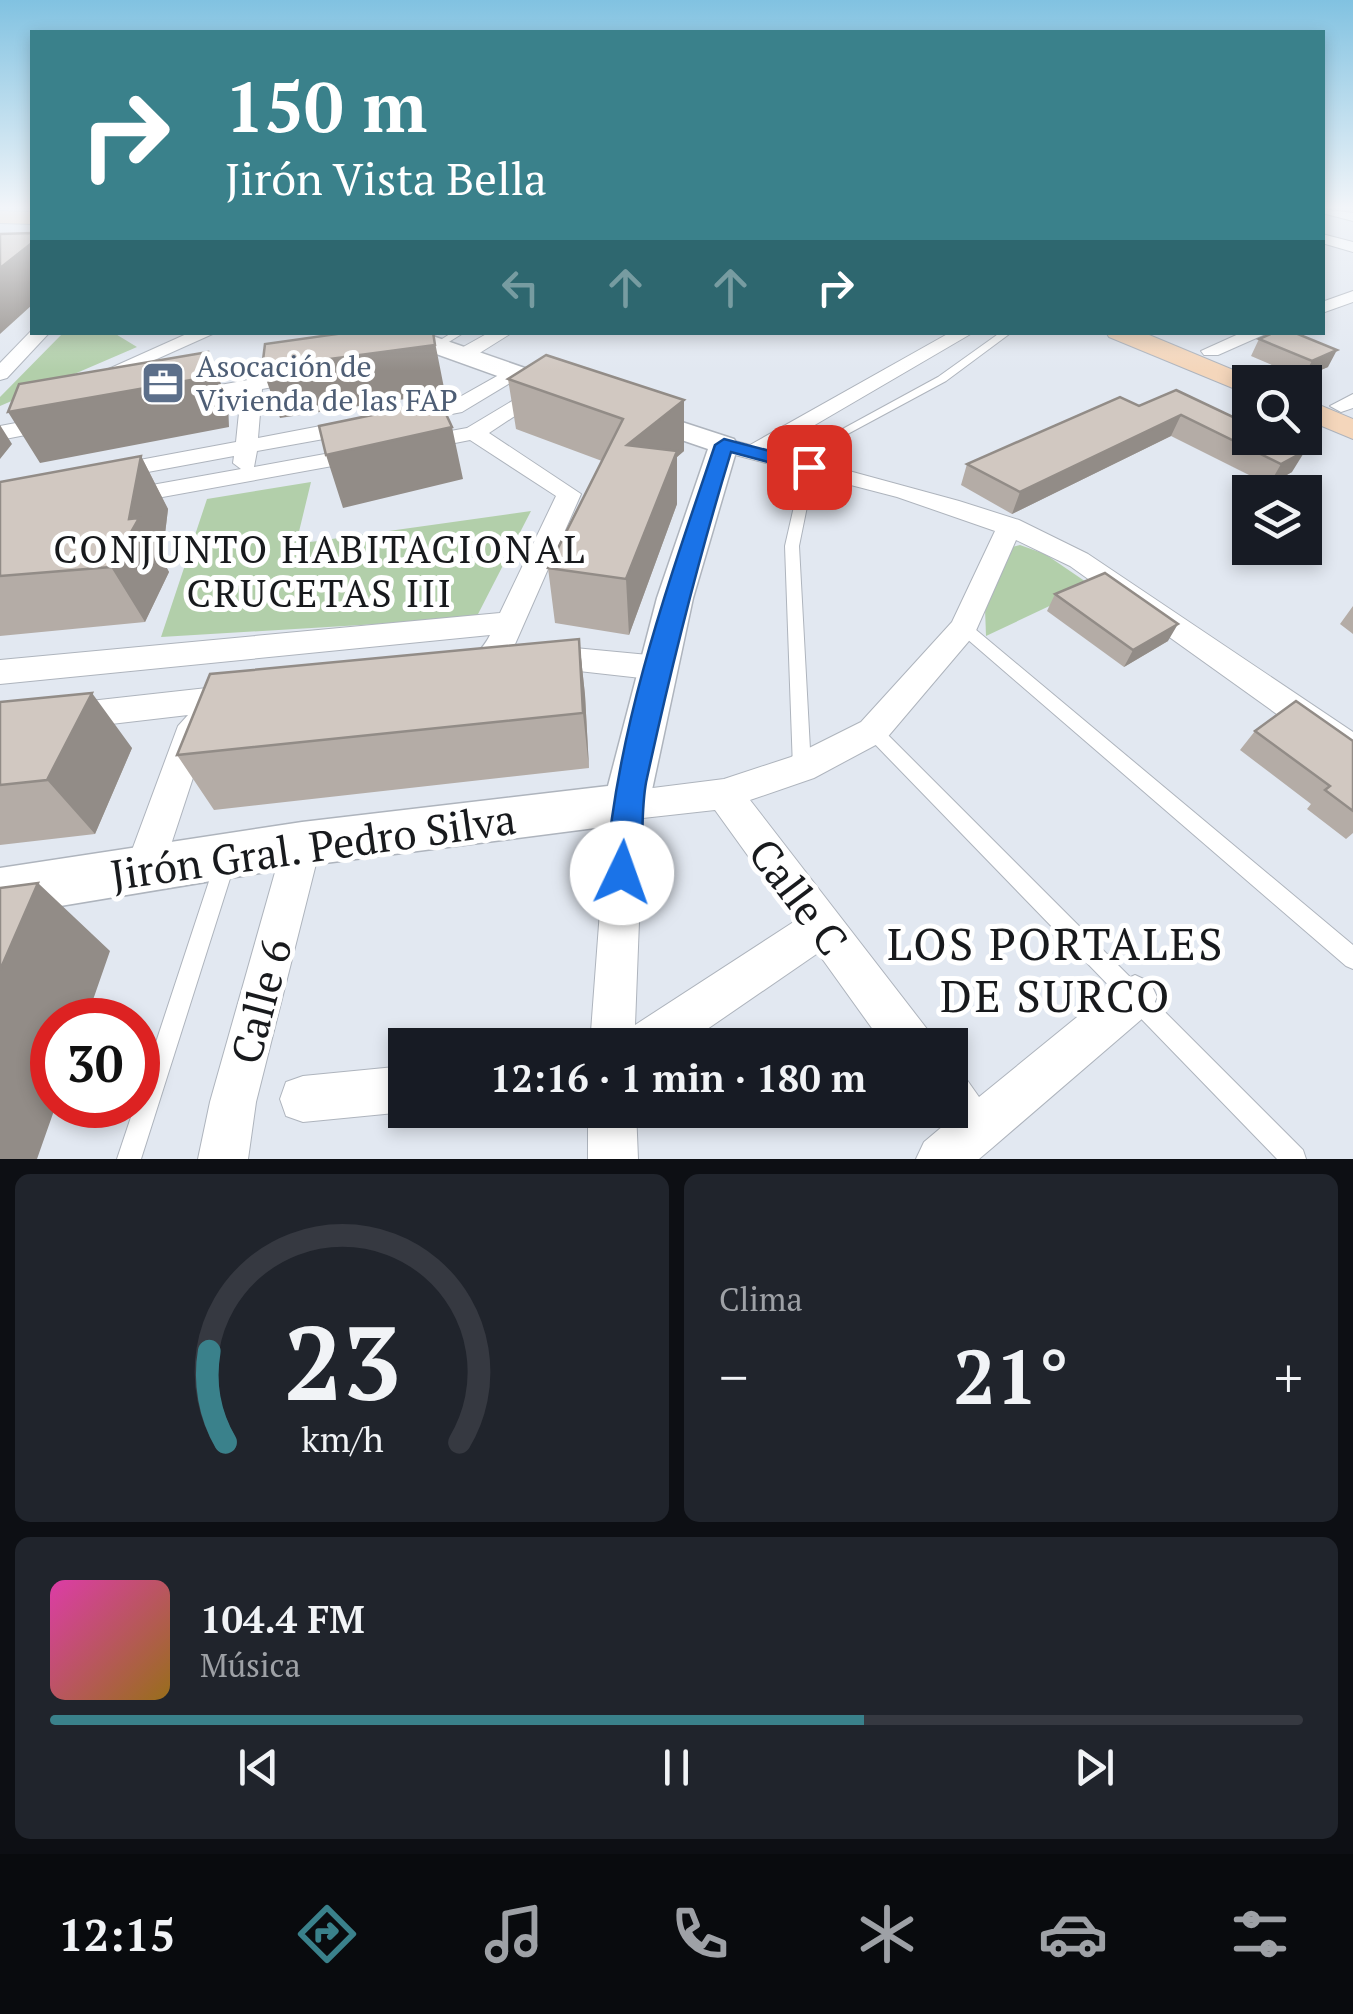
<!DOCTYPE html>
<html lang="es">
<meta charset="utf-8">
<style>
:root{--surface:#171b24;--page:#20242c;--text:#f1f3f6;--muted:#9ea1a6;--line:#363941;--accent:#3a818b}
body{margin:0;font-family:"PT Serif",serif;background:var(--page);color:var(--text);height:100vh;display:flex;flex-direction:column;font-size:38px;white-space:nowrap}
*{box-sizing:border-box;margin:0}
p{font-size:32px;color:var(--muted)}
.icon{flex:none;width:55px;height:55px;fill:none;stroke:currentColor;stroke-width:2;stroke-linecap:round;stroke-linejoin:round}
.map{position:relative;height:1159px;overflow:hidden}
.panel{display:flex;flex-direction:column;gap:15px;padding:15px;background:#0d0f14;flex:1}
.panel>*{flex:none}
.hud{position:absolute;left:30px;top:30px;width:1295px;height:305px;border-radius:0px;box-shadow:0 5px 15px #0003;background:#3a818b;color:#fff;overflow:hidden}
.fabs{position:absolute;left:1232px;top:365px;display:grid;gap:20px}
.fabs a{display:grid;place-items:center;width:90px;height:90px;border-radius:0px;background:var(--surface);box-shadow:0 5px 15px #0003;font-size:50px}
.speed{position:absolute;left:30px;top:998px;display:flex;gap:20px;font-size:50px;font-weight:700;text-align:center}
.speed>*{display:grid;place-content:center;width:130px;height:130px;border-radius:50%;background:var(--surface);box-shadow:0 5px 15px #0003;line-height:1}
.speed .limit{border:15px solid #d22;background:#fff;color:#111}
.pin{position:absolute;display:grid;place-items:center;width:85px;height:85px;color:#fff;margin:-42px;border-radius:20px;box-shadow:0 5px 15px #0006}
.me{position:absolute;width:110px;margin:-55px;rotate:3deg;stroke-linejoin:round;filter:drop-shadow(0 0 8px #0008)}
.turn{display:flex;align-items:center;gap:35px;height:210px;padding:0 30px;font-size:45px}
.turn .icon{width:130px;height:130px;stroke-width:2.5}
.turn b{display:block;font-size:70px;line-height:85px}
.lanes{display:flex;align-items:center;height:95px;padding:0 30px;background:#0003;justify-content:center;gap:50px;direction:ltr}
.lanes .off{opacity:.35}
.big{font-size:75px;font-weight:600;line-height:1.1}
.panel .widget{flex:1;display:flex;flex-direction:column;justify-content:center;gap:15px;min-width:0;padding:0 35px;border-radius:15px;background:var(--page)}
.panel .dial{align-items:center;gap:0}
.dial svg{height:260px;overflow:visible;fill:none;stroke:var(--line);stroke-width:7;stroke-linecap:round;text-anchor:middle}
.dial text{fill:var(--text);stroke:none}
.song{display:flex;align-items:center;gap:30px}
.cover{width:120px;height:120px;border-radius:15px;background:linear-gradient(135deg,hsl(320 70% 55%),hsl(40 70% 35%))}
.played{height:10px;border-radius:5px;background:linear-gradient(90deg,var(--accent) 65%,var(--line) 65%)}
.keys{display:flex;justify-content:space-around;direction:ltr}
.heat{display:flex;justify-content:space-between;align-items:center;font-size:55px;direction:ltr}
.panel .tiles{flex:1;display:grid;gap:15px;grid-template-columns:1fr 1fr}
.widget:last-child{grid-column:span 2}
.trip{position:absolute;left:388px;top:1028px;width:580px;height:100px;border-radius:0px;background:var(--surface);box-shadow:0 5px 15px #0003;font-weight:600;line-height:100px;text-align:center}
.tabs{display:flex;height:160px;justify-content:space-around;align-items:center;background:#090b0e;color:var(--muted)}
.tabs .icon{width:70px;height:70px}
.tabs .active{color:var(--accent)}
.tabs b{font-size:45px;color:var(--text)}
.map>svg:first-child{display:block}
.green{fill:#b2cfaa}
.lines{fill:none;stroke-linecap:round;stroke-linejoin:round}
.service-casing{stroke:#aeb4bd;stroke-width:2}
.minor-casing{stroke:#aeb4bd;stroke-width:2}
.tertiary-casing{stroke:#aeb4bd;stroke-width:3}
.secondary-casing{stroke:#aeb4bd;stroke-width:2}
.service{fill:#fff;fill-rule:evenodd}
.minor{fill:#fff;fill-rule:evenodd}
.tertiary{fill:#fff;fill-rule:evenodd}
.secondary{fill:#f4d6bb;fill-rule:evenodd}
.wall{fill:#b4aca6}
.shaded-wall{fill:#928c87}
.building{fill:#d1c8c1;stroke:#928c87;stroke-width:2.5}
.route{fill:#1a73e8;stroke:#114b97;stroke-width:2.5}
.labels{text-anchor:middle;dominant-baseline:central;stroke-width:10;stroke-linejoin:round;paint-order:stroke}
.far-service-label{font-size:30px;fill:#4e5e75;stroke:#fff;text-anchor:start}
.neighbourhood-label{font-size:38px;letter-spacing:2.5px;fill:#181a1d;stroke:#fff}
.near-street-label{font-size:42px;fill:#181a1d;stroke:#fff}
.near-neighbourhood-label{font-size:45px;letter-spacing:2.5px;fill:#181a1d;stroke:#fff}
</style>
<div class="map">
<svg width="1353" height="1159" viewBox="0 0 1353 1159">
<rect width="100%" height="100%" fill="#e2e8f1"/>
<path class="green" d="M 63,333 L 114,333 L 137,347 L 0,406 L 0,397 Z
M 311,482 L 296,544 L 531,511 L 476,618 L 161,637 L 207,499 Z
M 1020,545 L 1045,554 L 1092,586 L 986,636 L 985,608 L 1008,548 Z"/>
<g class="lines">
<defs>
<path id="service" d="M 453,332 L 465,332 L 439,348 L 431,346 Z
M 1001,332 L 1012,332 L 946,381 L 792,464 L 788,465 L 782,462 L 938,377 Z
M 809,464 L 815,467 L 799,546 L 811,768 L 808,773 L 802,775 L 796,773 L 793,768 L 785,546 L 803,467 Z
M 964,623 L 969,624 L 1353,945 L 1353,969 L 1346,966 L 959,632 L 957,628 L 959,624 Z
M 873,724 L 879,726 L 1303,1150 L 1306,1159 L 1277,1159 L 867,736 L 865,731 L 867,726 Z
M 224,857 L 231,860 L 234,866 L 141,1159 L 117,1159 L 135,1105 L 138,1105 L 138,1097 L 214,866 L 217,860 Z"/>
<path id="minor" d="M 1322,209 L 1353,213 L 1353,221 L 1322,213 Z
M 1322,234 L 1353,242 L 1353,252 L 1322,243 Z
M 1353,291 L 1353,302 L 1322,313 L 1322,302 Z
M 32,330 L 50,332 L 7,378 L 0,380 L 0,363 Z
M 191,332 L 217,332 L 101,384 L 87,384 L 84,380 Z
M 490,332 L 513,332 L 470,359 L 456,359 L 456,351 Z
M 951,332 L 974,332 L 772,450 L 959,501 L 1019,520 L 1088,554 L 1353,732 L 1353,764 L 1341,760 L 1070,566 L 1016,540 L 974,635 L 885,740 L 814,778 L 750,800 L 927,1029 L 933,1045 L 884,1045 L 818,953 L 684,1045 L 590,1045 L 608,804 L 613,793 L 724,779 L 791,757 L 861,722 L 952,622 L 995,531 L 897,497 L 716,450 L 713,445 L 724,438 L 750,445 ZM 715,810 L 795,921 L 635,1025 L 643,818 Z
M 1243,332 L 1270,332 L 1218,355 L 1204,355 L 1201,351 Z
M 513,367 L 520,369 L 520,377 L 462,412 L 410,422 L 399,416 L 402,411 L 449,403 Z
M 303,370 L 313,376 L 310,380 L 262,389 L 258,438 L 357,419 L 368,426 L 357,433 L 257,451 L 254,467 L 363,447 L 371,449 L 374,454 L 371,459 L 124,504 L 112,497 L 124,490 L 241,469 L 233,463 L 234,456 L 110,479 L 102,477 L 98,472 L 102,467 L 236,442 L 241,393 L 188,402 L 178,396 L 181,392 Z
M 544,382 L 554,388 L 551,392 L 489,433 L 581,494 L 512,651 C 501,670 490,689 465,681 L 461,673 C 469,658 481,653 490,635 L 0,684 L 0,660 L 500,613 L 556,496 L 470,440 L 420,450 L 409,443 L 412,438 L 467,428 Z
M 1353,394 L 1353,408 L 1341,412 L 1330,406 Z
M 53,416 L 61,418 L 64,423 L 61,428 L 0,440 L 0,426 Z
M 543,645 L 659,656 L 670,660 L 674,668 L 670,676 L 659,680 L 543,667 L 532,664 L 528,656 L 532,648 Z
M 234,685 L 245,688 L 250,697 L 245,706 L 197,714 L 206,717 L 210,726 L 163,869 L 158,882 L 144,887 L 130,882 L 125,869 L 178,726 L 188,715 L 0,737 L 0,711 Z
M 302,827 L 315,832 L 321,844 L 256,1102 L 248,1159 L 198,1159 L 210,1102 L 283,844 L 289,832 Z
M 1135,975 L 1150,982 L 1157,997 L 1150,1012 L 992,1148 L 979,1159 L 916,1159 L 924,1142 L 943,1126 L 932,1110 L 950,1110 L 950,1074 L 967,1080 L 979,1097 L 1120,982 Z
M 405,1066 L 405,1110 L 410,1110 L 405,1112 L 303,1122 L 286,1116 L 280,1099 L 286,1082 L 303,1076 Z
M 588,1110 L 636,1110 L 638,1159 L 588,1159 Z"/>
<path id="tertiary" d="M 386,332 L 421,332 L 571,384 L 575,390 L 562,398 L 553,396 L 389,337 Z
M 639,408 L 734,439 L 738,445 L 693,598 L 649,804 L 642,818 L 626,824 L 302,866 L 0,916 L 0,868 L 302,822 L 608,786 L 657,598 L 708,449 L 629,422 L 625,416 Z"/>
<path id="secondary" d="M 0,211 L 32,212 L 32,224 L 0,223 Z
M 1106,332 L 1142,332 L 1262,382 L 1250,382 L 1250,393 L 1240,391 L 1109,337 Z
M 1305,399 L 1353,419 L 1353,439 L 1305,419 Z"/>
</defs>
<use href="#service" class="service-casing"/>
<use href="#minor" class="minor-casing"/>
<use href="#tertiary" class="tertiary-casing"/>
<use href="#secondary" class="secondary-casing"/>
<use href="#service" class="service"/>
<use href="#minor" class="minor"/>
<use href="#tertiary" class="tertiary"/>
<use href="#secondary" class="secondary"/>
</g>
<path class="wall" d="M 1259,339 L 1328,367 L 1302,378 L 1251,356 Z
M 546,355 L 684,451 L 677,457 L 677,504 L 629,635 L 555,623 L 548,568 L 602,461 L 516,429 L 508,379 Z
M 1176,390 L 1292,472 L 1269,485 L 1171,436 L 1012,514 L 961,485 L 967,464 L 1139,406 Z
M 141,456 L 168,509 L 162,559 L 169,572 L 145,622 L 0,636 L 0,482 Z
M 1055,594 L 1168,641 L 1124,667 L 1047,611 Z
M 1353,606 L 1353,634 L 1340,624 Z
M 579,639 L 585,695 L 589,768 L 214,810 L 177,755 Z
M 0,702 L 132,748 L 95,834 L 0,845 Z
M 1255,731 L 1353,741 L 1353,833 L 1346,839 L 1307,809 L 1311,804 L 1240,750 Z"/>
<path class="shaded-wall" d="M 32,243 L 32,305 L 0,334 L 0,268 Z
M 433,332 L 445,393 L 280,418 L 262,368 Z
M 1337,350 L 1328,367 L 1302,378 L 1312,361 Z
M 208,352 L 228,401 L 229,427 L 40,463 L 8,412 Z
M 684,400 L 684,451 L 677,457 L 677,504 L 629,635 L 626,579 L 627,445 Z
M 1181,415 L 1171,436 L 1012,514 L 1020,492 Z
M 0,425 L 12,444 L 0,459 Z
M 452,427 L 463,479 L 343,508 L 326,455 Z
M 1305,451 L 1292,472 L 1269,485 L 1281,464 Z
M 141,456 L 168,509 L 162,559 L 169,572 L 145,622 L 111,567 L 129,519 Z
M 1178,624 L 1168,641 L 1124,667 L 1133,650 Z
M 579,639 L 585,695 L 589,768 L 583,713 Z
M 92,693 L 132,748 L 95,834 L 47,780 Z
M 38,883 L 110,951 L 86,1020 L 52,1020 L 52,1105 L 56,1105 L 37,1159 L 0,1159 L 0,970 Z"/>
<path class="building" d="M 32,233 L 32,243 L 0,268 L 0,234 Z
M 351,332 L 433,332 L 435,345 L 262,368 L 265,344 Z
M 1275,332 L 1293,332 L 1337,350 L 1312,361 L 1259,339 Z
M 208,352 L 208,377 L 8,412 L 19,384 Z
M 546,355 L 684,400 L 627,445 L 677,451 L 626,579 L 548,568 L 623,419 L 508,379 Z
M 1176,390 L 1250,425 L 1250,438 L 1276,438 L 1305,451 L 1281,464 L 1181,415 L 1020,492 L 967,464 L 1120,397 L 1139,406 Z
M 440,401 L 452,427 L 326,455 L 319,426 Z
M 141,456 L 129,519 L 139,518 L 111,567 L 0,576 L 0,482 Z
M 1105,573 L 1178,624 L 1133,650 L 1055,594 Z
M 579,639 L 583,713 L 177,755 L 210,674 Z
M 92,693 L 47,780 L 0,785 L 0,702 Z
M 1296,701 L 1353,741 L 1353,811 L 1325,790 L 1330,786 L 1255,731 Z
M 38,883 L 0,970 L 0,888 Z"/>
<linearGradient id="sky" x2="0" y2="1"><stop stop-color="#81c2e1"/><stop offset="0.56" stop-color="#f2f5f9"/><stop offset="1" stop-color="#f2f5f9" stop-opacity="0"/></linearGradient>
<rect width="1353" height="371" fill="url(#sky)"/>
<path class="route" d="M 724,439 L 816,463 L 819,467 L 809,473 L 731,452 C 698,560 671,668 647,778 C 639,811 647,853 633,883 L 622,888 L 611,883 L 606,873 C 617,726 668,584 715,445 Z"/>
<defs>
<symbol id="office-square" viewBox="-11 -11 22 22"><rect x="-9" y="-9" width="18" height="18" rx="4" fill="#5c6f8a" stroke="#fff"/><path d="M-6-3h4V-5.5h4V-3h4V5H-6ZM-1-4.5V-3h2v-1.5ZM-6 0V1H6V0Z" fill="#fff"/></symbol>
</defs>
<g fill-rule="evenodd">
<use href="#office-square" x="138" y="358" width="50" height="50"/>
</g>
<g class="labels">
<g class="far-service-label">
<text x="196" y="366">Asocación de<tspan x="196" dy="34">Vivienda de las FAP</tspan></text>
</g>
<g class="neighbourhood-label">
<text x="320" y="549">CONJUNTO HABITACIONAL<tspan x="320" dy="44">CRUCETAS III</tspan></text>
</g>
<g class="near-street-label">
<text transform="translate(313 846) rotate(-8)">Jirón Gral. Pedro Silva</text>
<text transform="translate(799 896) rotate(53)">Calle C</text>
<text transform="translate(260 1001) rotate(-75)">Calle 6</text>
</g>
<g class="near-neighbourhood-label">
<text x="1056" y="943">LOS PORTALES<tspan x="1056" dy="52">DE SURCO</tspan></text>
</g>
</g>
</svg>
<div class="fabs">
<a><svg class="icon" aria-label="search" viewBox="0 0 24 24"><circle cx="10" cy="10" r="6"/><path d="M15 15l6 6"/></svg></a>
<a><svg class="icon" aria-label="layers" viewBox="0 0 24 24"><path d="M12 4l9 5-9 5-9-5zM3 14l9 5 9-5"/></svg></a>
</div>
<div class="speed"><div class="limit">30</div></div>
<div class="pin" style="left:809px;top:467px;background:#d93025"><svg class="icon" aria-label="arrive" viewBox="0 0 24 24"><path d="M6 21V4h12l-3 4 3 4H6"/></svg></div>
<svg class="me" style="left:622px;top:873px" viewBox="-20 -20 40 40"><circle r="19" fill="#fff"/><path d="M0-13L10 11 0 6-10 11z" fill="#1a73e8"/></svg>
<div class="trip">12:16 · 1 min · 180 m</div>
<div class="hud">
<div class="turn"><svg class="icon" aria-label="right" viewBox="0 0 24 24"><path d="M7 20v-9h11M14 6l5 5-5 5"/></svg><div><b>150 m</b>Jirón Vista Bella</div></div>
<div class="lanes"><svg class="icon off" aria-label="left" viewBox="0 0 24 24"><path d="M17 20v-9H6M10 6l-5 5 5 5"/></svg><svg class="icon off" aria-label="ahead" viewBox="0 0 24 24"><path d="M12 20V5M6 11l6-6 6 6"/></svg><svg class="icon off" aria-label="ahead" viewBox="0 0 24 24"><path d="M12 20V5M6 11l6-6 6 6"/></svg><svg class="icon" aria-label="right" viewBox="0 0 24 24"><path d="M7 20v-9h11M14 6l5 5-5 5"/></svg></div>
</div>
</div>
<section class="panel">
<div class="tiles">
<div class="widget dial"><svg viewBox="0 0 100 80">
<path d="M14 69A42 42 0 1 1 86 69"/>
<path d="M14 69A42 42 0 0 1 9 41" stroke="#3a818b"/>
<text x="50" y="56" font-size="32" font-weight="700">23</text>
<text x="50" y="72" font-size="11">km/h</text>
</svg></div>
<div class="widget"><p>Clima</p>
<div class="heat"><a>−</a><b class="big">21°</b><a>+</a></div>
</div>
<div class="widget">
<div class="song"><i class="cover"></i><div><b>104.4 FM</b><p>Música</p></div></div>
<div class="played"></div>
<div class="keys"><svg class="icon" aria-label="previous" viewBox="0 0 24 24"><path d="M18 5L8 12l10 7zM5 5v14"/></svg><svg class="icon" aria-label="pause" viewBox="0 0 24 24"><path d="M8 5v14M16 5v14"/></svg><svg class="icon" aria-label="next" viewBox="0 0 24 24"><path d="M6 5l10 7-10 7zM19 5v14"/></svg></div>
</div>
</div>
</section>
<nav class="tabs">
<b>12:15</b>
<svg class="icon active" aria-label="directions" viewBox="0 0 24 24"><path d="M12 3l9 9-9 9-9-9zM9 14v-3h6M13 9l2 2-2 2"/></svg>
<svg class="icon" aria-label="music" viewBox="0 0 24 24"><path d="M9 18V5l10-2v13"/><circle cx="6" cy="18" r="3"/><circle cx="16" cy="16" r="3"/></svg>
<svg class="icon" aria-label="phone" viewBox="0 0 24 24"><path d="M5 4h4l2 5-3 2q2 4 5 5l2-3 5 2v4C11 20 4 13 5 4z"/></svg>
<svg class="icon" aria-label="climate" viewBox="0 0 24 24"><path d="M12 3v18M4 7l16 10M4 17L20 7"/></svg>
<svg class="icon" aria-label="car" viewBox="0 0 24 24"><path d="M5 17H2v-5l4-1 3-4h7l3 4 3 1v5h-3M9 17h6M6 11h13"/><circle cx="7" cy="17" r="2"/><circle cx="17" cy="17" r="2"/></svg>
<svg class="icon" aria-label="filters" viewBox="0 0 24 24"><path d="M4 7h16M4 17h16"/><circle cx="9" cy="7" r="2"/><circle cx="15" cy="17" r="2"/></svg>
</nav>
